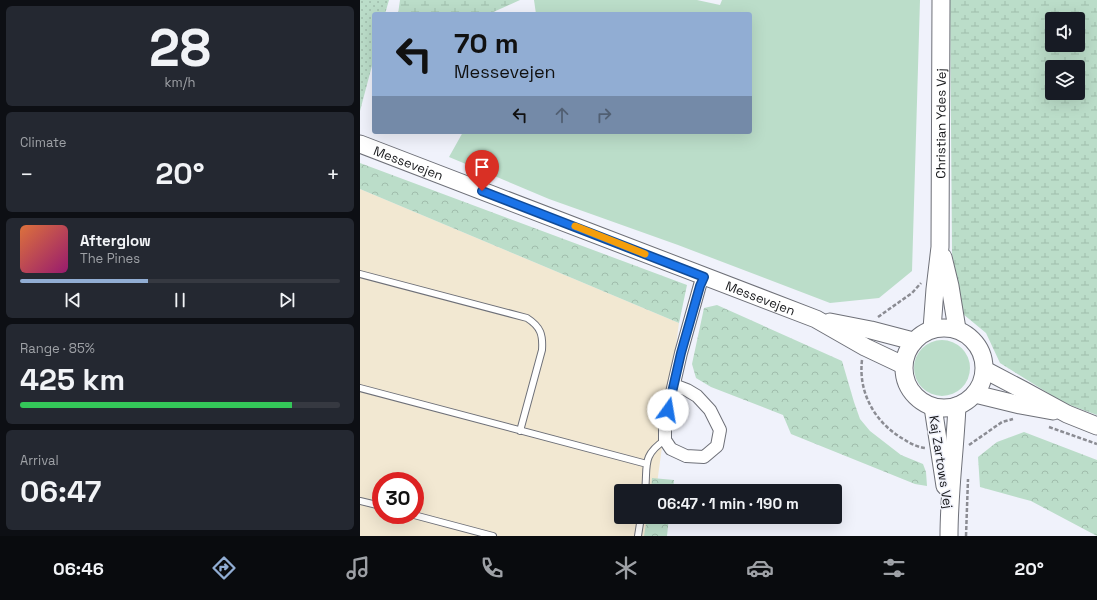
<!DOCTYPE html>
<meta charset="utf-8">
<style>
:root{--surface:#171b24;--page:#242831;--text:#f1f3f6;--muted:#9ea1a6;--line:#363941;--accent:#91add3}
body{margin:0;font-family:"Space Grotesk",sans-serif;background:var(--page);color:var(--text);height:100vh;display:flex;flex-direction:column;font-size:15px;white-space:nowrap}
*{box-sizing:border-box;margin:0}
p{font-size:13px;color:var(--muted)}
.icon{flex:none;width:22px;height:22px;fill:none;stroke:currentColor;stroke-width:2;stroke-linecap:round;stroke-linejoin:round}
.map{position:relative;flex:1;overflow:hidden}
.sheet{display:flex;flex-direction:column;gap:6px;padding:6px;background:#0d0f14;width:360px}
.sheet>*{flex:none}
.banner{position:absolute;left:12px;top:12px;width:380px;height:122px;border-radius:4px;box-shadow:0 4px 16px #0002;background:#91add3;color:#111;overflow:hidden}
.tools{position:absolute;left:685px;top:12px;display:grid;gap:8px}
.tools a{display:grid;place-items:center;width:40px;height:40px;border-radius:4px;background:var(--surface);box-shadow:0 4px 16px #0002;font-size:20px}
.speed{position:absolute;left:12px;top:472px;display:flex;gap:8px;font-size:20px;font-weight:700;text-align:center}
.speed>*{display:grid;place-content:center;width:52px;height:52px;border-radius:50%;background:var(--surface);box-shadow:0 4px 16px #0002;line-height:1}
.speed .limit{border:6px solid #d22;background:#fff;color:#111}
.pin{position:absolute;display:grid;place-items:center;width:34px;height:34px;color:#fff;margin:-41px -17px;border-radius:50% 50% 50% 0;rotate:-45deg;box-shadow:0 0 4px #0007}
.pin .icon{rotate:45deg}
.me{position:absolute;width:44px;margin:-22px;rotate:13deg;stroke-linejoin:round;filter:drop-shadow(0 0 3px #0008)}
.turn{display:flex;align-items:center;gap:14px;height:84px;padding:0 16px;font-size:18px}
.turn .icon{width:52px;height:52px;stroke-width:2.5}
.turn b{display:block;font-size:28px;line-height:34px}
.lanes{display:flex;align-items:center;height:38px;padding:0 16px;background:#0003;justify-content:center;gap:20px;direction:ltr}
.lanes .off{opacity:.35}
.big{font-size:30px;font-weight:700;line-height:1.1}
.sheet .widget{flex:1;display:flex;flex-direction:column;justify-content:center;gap:6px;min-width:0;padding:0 14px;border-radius:6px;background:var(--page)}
.sheet .dial{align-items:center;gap:0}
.dial b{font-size:52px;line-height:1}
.song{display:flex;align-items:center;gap:12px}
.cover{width:48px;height:48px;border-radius:6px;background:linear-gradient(135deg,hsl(20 70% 55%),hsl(320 70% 35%))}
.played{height:4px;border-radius:2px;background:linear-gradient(90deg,var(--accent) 40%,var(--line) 40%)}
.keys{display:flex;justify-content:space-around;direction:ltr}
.heat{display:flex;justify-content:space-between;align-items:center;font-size:22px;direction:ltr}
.charge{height:6px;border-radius:3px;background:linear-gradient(90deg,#34c759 85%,var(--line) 0)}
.trip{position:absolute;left:254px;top:484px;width:228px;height:40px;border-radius:4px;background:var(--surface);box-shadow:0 4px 16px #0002;font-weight:700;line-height:40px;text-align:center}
.tabs{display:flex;height:64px;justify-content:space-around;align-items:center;background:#090b0e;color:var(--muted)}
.tabs .icon{width:28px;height:28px}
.tabs .current{color:var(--accent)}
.tabs b{font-size:18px;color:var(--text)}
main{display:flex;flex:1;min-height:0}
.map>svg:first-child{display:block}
.commercial{fill:#f2e8d2;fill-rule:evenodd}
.grass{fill:#bbddc9}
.forest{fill:url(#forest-crowns)}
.wetland{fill:url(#wetland-marsh);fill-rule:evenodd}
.park{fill:url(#park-dots)}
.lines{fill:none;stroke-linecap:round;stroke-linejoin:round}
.lane-casing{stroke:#6e7078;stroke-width:8}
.street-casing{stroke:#6e7078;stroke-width:14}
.secondary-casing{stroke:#6e7078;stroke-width:19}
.path{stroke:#8b8c93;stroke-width:2.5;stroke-dasharray:4 2;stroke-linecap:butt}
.lane{stroke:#fff;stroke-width:6}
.street{stroke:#fff;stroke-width:12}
.secondary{stroke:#fff;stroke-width:17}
.route-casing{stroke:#114b97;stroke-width:10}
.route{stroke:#1a73e8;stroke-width:7}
.slow{stroke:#f59e0b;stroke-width:7}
.labels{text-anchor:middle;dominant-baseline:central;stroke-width:3;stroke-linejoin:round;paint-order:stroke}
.street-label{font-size:13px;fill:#17181b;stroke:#f0f2fb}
</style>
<main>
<section class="sheet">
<div class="widget dial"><b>28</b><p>km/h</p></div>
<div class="widget"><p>Climate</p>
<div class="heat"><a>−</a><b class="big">20°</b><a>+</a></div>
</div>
<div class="widget">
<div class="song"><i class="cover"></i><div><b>Afterglow</b><p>The Pines</p></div></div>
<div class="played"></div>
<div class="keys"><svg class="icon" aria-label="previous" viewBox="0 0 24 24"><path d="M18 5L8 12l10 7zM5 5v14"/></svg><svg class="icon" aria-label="pause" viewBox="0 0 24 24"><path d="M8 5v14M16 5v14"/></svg><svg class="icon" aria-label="next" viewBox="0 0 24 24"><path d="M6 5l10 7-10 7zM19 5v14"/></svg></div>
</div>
<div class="widget"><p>Range · 85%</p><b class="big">425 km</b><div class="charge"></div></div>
<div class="widget"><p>Arrival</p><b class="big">06:47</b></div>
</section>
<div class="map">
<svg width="737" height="536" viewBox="0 0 737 536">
<defs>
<pattern id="forest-crowns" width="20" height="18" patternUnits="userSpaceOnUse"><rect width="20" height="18" fill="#bbddc9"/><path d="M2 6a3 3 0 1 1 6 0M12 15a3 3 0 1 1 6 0" fill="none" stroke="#a0bdac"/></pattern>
<pattern id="wetland-marsh" width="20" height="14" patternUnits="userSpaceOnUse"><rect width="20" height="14" fill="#bbddc9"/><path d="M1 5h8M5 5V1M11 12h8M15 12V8" fill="none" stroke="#a0bdac"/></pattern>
<pattern id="park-dots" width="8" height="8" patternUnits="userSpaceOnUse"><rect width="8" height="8" fill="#bbddc9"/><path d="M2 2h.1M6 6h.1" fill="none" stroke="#a0bdac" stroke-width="1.8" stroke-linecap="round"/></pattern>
</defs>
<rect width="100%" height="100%" fill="#f0f2fb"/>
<path class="commercial" d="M 0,189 L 319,323 L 296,491 L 261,491 L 261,517 L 292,517 L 289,536 L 0,536 ZM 21,481 L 55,481 L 55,515 L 21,515 Z"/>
<path class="grass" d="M 174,0 L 337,0 L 360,5 L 362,0 L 560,0 L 552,271 L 519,298 L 470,303 L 318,245 L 189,199 L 89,157 L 103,132 L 390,132 L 390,14 L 176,14 Z
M554 368a28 28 0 1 1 56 0a28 28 0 1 1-56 0Z"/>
<path class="forest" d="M 0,163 L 327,285 L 319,323 L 0,189 Z
M 357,305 L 482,361 L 494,402 L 500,419 L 510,431 L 541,455 L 563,464 L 566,472 L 567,486 L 555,484 L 431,434 L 423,415 L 351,387 L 336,378 L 332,364 L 344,308 Z
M 664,432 L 737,460 L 737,536 L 671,501 L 620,487 L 618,457 L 637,442 Z
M 292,478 L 314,480 L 313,491 L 291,491 Z
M 287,517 L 309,517 L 307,536 L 284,536 Z"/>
<path class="wetland" d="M 40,0 L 160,0 L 129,14 L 38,14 Z
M 590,0 L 737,0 L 737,415 L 704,403 L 640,363 L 626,333 L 603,314 L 592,253 ZM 692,19 L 718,19 L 718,45 L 692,45 ZM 692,67 L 718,67 L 718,93 L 692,93 Z"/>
<path class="park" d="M 0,0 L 29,0 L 25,14 L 14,14 L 14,58 L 0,111 Z"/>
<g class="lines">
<defs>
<path id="lane" d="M 0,274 L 167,318 C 181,327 183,335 182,350 L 160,431
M 0,388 L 287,464
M 285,491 C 288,466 281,456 305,440
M 0,501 L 21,506
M 54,515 L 133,536
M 278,536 L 281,517"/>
<path id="street" d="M 314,385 L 327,390 L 337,396 L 350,410 L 360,430 L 357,446 L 344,457 L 326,456 L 311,449 L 305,440 L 305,423 L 321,353 L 340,285 L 344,277"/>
<g id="secondary">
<path id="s1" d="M 0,144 L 456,319 L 505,347 L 543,365"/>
<path d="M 583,257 L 590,286 L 597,329"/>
<path d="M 470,322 L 511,330 L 553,341"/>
<circle cx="584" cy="368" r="40"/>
<path id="s2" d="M 572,329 L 575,289 L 580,247 L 581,0"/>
<path d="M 625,370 L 663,390 L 707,414 L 737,426"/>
<path d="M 615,394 L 660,405 L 693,411"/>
<path d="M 573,407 L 585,486"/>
<path d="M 589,536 C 589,493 595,450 597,406"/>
</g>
</defs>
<use href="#lane" class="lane-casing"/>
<use href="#street" class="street-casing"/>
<use href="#secondary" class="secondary-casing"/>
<path class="path" d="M 518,317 L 552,293 L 561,283
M 502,360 C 498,394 516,424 545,440 C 551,444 558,447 565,448
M 689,427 L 737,444
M 609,445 L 642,422 L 653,419
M 606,536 L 608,479"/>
<use href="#lane" class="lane"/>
<use href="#street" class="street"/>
<use href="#secondary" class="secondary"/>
</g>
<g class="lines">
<defs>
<path id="route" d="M 122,191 L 344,277 L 340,286 L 321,353 L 308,410"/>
</defs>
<use href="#route" class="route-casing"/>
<use href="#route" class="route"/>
<path class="slow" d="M 215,226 L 285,254"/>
</g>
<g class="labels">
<g class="street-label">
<text stroke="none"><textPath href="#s2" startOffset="206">Christian Ydes Vej</textPath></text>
<text stroke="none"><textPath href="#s1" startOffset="52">Messevejen</textPath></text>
<text stroke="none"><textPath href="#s1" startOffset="429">Messevejen</textPath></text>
<text transform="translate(581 462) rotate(81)">Kaj Zartows Vej</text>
</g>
</g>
</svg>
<div class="tools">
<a><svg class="icon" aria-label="sound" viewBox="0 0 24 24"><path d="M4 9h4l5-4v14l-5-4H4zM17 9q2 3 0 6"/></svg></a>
<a><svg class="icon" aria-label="layers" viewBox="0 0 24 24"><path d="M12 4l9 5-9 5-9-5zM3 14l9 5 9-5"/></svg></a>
</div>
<div class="speed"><div class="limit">30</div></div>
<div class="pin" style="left:122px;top:191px;background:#d93025"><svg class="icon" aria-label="arrive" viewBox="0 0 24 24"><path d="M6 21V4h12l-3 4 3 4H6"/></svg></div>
<svg class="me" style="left:308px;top:410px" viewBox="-20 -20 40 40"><circle r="19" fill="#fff"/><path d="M0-13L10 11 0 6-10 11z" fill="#1a73e8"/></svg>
<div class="trip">06:47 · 1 min · 190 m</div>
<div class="banner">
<div class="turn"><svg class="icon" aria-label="left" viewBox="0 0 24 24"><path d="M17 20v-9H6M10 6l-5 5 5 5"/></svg><div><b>70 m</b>Messevejen</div></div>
<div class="lanes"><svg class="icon" aria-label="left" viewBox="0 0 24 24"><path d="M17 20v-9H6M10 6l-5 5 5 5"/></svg><svg class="icon off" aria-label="ahead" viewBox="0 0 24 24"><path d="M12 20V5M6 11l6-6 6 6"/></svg><svg class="icon off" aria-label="right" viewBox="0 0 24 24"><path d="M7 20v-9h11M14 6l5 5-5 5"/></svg></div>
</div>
</div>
</main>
<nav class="tabs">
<b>06:46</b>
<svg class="icon current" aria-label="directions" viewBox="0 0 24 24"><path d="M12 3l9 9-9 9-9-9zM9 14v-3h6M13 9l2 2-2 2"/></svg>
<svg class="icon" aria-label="music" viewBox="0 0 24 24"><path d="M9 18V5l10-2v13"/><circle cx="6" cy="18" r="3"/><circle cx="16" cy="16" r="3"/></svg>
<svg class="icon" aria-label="phone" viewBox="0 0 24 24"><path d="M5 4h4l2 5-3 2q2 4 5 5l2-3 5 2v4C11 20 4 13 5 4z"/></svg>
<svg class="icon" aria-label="climate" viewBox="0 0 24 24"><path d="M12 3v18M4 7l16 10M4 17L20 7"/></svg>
<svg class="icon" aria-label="car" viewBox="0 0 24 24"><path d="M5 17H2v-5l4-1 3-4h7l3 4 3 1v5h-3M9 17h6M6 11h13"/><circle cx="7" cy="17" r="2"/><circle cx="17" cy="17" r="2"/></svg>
<svg class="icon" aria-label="filters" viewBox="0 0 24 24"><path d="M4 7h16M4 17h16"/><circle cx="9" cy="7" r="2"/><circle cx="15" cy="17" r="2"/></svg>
<b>20°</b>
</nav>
